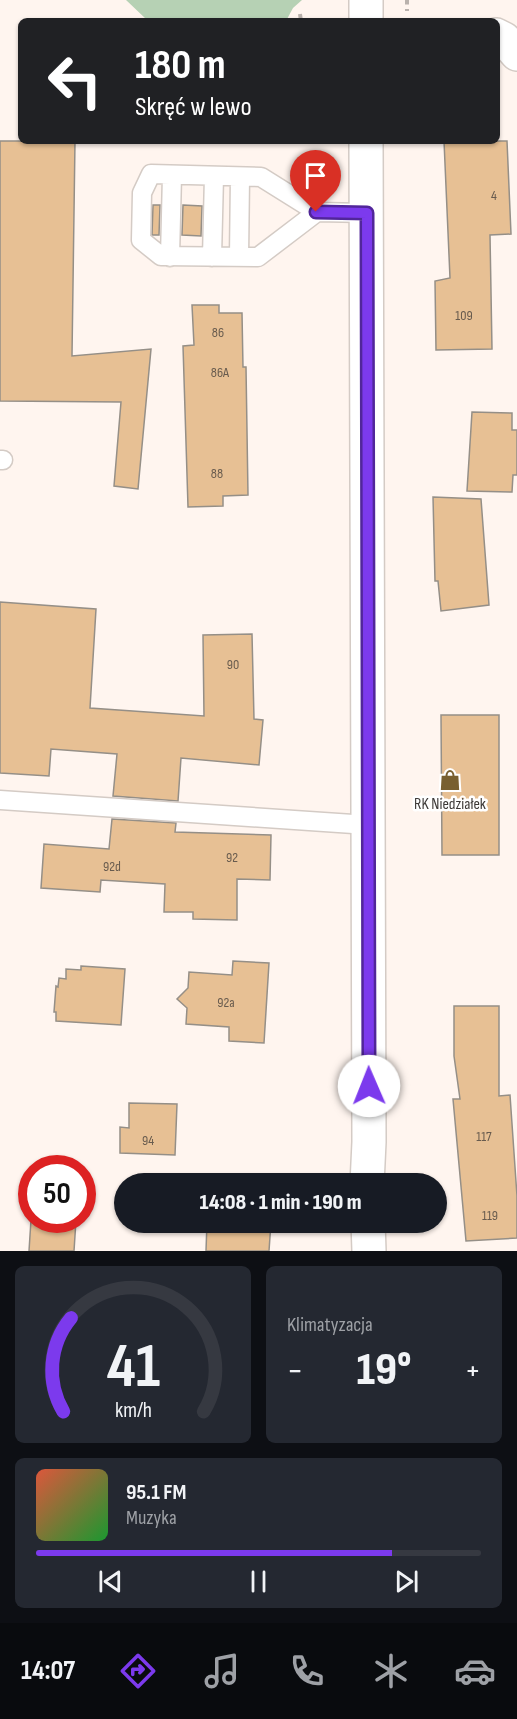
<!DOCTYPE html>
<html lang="pl">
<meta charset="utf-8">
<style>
:root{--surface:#171b24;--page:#242831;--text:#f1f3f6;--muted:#9ea1a6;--line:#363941;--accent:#7c3aed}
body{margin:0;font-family:"Sofia Sans Condensed",sans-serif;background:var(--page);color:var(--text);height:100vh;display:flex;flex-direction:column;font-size:22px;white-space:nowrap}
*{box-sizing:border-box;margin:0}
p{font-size:20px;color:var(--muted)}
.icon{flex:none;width:33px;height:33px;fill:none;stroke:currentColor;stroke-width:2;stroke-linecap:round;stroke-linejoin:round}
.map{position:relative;height:1251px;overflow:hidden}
.panel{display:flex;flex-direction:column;gap:15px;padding:15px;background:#0d0f14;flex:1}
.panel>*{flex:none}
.guide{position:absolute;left:18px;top:18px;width:482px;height:126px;border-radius:9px;box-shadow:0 2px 4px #0004;background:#202124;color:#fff;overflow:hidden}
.speed{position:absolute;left:18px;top:1155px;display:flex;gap:12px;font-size:30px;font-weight:700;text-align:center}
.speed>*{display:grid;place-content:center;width:78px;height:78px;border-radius:50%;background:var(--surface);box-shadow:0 2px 4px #0004;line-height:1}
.speed .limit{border:9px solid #d22;background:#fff;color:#111}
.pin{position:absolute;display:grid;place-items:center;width:51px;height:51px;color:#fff;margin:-62px -26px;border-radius:50% 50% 50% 0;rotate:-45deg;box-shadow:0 0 6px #0007}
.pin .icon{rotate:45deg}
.me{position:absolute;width:66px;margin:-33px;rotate:359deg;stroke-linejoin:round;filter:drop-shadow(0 0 4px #0008)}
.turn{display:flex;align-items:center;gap:21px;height:126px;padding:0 18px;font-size:27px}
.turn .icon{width:78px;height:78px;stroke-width:2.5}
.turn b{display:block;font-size:42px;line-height:51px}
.big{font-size:45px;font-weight:800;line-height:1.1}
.panel .card{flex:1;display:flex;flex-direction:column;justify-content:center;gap:9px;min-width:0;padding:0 21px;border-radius:9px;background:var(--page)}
.panel .dial{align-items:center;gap:0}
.dial svg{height:156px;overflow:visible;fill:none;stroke:var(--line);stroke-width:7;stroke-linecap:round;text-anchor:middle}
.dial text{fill:var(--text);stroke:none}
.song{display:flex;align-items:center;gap:18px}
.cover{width:72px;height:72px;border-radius:9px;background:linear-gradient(135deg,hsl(10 70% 55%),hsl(130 70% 35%))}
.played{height:6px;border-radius:3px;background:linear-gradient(90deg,var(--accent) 80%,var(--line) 80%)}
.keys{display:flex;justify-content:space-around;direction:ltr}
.heat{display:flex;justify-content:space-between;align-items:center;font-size:33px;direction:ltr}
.panel .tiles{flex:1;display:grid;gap:15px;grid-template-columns:1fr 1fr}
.card:last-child{grid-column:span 2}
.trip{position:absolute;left:114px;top:1173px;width:333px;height:60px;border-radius:30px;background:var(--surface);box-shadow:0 2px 4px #0004;font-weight:800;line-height:60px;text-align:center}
.menu{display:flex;height:96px;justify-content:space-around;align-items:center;background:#090b0e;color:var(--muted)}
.menu .icon{width:42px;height:42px}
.menu .active{color:var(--accent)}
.menu b{font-size:27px;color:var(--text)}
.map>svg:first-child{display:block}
.green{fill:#b6d1b4}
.building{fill:#e7c094;stroke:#958f87;stroke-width:1.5}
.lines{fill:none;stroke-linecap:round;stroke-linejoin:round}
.service-casing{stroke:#d4cbc5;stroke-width:21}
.minor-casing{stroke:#d4cbc5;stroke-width:36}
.secondary-casing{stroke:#d4cbc5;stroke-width:36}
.path{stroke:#bab2ad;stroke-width:4;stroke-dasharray:4.5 4.5;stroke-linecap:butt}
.service{stroke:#fff;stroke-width:18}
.minor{stroke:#fff;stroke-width:33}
.secondary{stroke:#fff;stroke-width:33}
.route-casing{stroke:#51269a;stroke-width:15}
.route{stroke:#7c3aed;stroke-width:10}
.labels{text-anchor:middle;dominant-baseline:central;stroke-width:5;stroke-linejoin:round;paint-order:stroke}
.number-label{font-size:14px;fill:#685b4e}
.poi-label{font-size:16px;fill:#3d3937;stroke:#fff}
</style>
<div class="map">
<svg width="517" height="1251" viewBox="0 0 517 1251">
<rect width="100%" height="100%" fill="#fff5ef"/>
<path class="green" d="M 126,0 L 302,0 L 293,8 L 286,21 L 160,21 L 146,19 Z"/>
<path class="building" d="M 0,141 L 75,141 L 72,356 L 151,349 L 138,489 L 114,486 L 121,402 L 0,401 Z
M 444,141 L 507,141 L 511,234 L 490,235 L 492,349 L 436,350 L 435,281 L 450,278 Z
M 153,205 L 160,205 L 159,235 L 152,235 Z
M 183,205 L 202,206 L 201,236 L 182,235 Z
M 192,305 L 219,305 L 219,313 L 242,313 L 243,367 L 246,367 L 248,495 L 223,496 L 223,506 L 188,507 L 183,346 L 194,345 Z
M 472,412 L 512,413 L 512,430 L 517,430 L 517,475 L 513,475 L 512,492 L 467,491 Z
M 433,497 L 481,499 L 489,605 L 441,611 L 438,581 L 435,581 Z
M 0,602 L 96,609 L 90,708 L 204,716 L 203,635 L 252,634 L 254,719 L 263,720 L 259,765 L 181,758 L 178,801 L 113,796 L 117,754 L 51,749 L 49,776 L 0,773 Z
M 441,715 L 499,715 L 499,855 L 442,855 Z
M 112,819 L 176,823 L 175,832 L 271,835 L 270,880 L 237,879 L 237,920 L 193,919 L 193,912 L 164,912 L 165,884 L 101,880 L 100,892 L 41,888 L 44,844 L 109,849 Z
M 233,961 L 269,963 L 264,1043 L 229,1041 L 229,1027 L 186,1024 L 187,1008 L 177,999 L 188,988 L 189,972 L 232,975 Z
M 81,966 L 125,969 L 121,1025 L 56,1021 L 56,1012 L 54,1012 L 56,986 L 58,987 L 59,978 L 66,979 L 66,969 L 81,970 Z
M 454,1006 L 499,1006 L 499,1096 L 510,1095 L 517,1196 L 517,1238 L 466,1241 L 453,1099 L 460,1099 L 454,1056 Z
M 129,1103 L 177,1104 L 175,1155 L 120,1153 L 120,1127 L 129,1128 Z
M 31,1220 L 76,1220 L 74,1251 L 29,1251 Z
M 207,1222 L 271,1222 L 269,1251 L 206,1251 Z"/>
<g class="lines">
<defs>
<path id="service" d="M 317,212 L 258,257 L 161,256 L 141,240 L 142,193 L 151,174 L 261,177 L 317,212 L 367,213
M 170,257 L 172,175
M 212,257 L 214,176
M 239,257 L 240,177
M 0,460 L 3,460
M 0,800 L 368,825"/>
<path id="minor" d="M 496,35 L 504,39 L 517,54"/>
<path id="secondary" d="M 366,21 L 366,0
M 366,141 L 369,1142 L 367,1184
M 368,1222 L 369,1251"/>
</defs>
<use href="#service" class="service-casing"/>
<use href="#minor" class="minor-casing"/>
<use href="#secondary" class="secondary-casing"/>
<path class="path" d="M 407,0 L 407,11
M 300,14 L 301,21"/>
<use href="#service" class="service"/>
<use href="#minor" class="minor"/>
<use href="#secondary" class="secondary"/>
</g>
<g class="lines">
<defs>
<path id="route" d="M 316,212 L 367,213 L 369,1086"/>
</defs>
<use href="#route" class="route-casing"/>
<use href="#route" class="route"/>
</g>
<defs>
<symbol id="shop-bare" viewBox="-9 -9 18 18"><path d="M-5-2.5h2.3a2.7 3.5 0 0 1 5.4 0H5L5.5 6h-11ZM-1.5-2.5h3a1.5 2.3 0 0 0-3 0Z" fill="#785f30" stroke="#fff" stroke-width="2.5" paint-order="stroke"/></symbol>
</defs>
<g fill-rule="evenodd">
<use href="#shop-bare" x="435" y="765" width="30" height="30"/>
</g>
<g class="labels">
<g class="number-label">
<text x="494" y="195">4</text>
<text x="464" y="315">109</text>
<text x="218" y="332">86</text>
<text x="220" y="372">86A</text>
<text x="217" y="473">88</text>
<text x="233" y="664">90</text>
<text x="232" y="857">92</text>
<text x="112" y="866">92d</text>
<text x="226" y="1002">92a</text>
<text x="484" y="1136">117</text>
<text x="148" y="1140">94</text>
<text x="490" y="1215">119</text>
</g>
<g class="poi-label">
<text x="450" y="804">RK Niedziałek</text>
</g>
</g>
</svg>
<div class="speed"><div class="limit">50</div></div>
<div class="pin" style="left:316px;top:212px;background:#d93025"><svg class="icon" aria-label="arrive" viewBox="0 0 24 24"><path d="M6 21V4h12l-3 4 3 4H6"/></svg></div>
<svg class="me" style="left:369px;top:1086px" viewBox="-20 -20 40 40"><circle r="19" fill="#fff"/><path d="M0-13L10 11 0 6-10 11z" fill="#7c3aed"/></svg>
<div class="trip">14:08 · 1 min · 190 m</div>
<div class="guide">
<div class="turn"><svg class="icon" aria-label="left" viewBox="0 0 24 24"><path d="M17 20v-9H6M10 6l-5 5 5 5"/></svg><div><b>180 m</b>Skręć w lewo</div></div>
</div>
</div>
<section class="panel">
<div class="tiles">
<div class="card dial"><svg viewBox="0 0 100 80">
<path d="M14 69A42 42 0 1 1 86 69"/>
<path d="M14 69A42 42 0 0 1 18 21" stroke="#7c3aed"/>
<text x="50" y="56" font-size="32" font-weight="700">41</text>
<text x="50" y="72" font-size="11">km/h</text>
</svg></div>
<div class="card"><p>Klimatyzacja</p>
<div class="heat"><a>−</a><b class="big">19°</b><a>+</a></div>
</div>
<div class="card">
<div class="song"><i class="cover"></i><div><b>95.1 FM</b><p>Muzyka</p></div></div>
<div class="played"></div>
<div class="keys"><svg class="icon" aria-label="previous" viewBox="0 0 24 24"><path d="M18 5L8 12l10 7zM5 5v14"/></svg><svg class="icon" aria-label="pause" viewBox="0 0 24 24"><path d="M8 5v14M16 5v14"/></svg><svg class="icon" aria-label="next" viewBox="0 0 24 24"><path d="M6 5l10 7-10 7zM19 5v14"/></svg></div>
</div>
</div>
</section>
<nav class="menu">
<b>14:07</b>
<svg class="icon active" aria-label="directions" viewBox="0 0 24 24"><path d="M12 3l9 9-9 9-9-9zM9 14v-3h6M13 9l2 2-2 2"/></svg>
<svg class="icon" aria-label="music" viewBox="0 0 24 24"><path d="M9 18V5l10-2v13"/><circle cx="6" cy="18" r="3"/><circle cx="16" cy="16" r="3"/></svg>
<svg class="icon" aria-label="phone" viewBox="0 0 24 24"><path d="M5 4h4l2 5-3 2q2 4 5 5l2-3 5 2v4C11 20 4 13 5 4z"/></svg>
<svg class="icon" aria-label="climate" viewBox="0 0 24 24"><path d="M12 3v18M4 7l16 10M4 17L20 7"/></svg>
<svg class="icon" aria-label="car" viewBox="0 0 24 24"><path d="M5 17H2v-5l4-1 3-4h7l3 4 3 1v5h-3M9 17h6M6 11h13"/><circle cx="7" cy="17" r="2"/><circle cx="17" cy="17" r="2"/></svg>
</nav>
